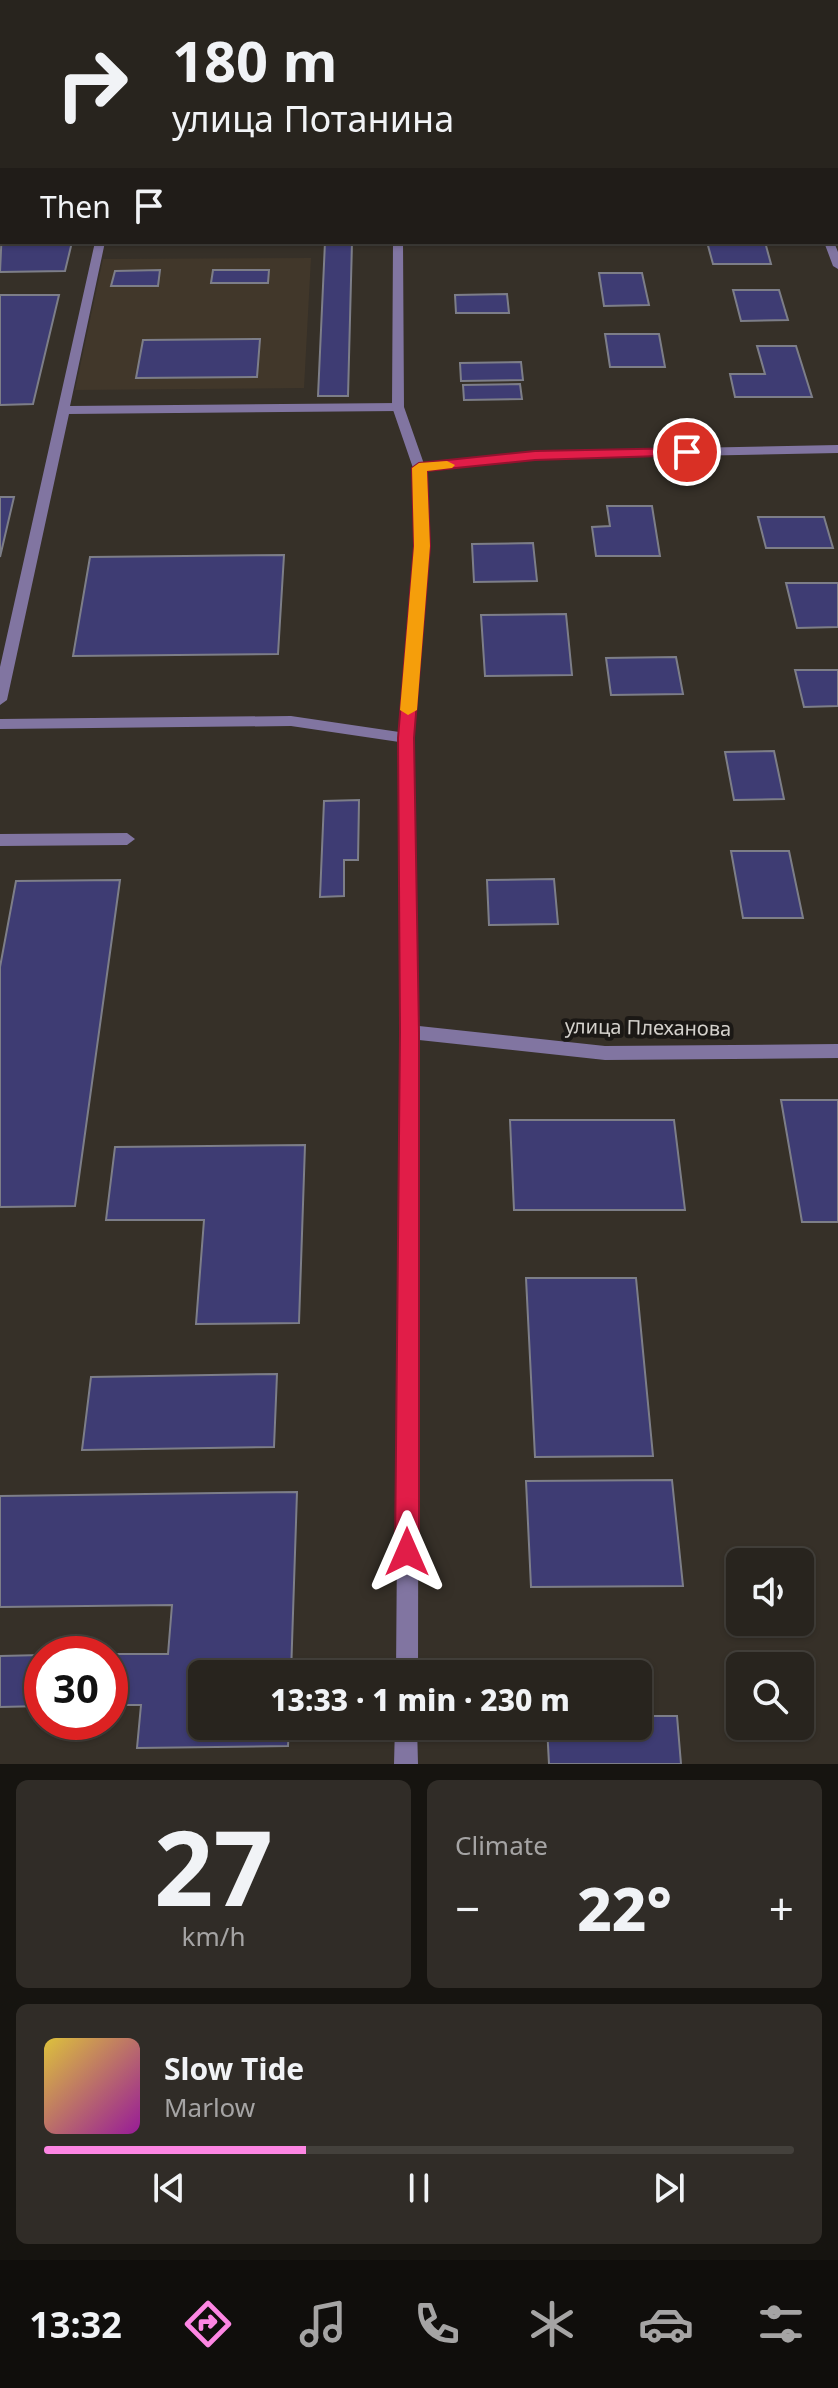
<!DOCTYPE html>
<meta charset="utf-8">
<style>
:root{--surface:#28241e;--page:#302c27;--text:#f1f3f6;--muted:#a5a4a4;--line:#44413c;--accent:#fd86e3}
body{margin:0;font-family:"Noto Sans",sans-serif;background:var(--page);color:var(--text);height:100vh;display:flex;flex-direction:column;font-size:30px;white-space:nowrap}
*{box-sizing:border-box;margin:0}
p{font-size:26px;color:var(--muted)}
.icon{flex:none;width:44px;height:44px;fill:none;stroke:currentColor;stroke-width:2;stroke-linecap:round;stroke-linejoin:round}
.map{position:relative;height:1764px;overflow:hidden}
.side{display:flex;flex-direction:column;gap:16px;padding:16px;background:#161410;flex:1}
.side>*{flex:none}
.hud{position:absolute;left:0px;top:0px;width:838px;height:244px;box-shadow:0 2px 6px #0004,0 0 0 2px var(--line);background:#28241e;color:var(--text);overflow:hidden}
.buttons{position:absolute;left:726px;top:1548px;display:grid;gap:16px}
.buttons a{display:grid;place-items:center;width:88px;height:88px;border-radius:12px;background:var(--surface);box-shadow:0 2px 6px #0004,0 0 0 2px var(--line);font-size:40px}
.speed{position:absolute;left:24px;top:1636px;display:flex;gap:16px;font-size:40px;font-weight:700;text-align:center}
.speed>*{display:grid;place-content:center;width:104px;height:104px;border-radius:50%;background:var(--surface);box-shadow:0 2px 6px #0004,0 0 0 2px var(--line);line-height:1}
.speed .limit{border:12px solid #d22;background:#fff;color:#111}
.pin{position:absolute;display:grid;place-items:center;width:68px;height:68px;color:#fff;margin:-34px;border:4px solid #fff;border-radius:50%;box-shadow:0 2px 8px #0007}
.me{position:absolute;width:88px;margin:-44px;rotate:0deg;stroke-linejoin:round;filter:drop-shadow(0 0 6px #0008)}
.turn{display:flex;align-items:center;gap:28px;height:168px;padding:0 40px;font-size:36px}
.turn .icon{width:104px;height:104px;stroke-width:2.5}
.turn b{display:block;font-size:56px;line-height:68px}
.then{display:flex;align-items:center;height:76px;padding:0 40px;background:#0003;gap:16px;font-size:30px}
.big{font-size:60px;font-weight:800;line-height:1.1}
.side .tile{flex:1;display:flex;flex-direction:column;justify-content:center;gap:12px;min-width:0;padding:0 28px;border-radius:12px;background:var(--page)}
.side .dial{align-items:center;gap:0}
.dial b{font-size:104px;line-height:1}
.song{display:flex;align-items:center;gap:24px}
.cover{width:96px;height:96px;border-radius:12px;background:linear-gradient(135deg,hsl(50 70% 55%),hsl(300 70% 35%))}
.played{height:8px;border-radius:4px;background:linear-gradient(90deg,var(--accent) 35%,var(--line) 35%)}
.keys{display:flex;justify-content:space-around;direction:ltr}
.heat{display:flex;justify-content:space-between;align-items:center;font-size:44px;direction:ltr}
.side .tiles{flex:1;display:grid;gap:16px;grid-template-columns:1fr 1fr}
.tile:last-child{grid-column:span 2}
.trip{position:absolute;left:188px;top:1660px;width:464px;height:80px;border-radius:12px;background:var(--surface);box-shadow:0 2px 6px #0004,0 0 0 2px var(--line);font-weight:800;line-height:80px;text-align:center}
.tab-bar{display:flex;height:128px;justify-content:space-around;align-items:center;background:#100e0c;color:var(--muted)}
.tab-bar .icon{width:56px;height:56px}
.tab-bar .active{color:var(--accent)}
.tab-bar b{font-size:36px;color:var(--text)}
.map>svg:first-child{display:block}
.built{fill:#41372a}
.building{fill:#3e3c73;stroke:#7d7e88;stroke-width:2}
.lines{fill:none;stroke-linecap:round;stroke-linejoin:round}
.lane{fill:#8175a1;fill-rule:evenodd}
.street{fill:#8175a1;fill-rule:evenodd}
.primary{fill:#cebff6;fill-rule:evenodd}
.route{fill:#e11d48;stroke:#92132f;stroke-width:2}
.slow{fill:#f59e0b}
.labels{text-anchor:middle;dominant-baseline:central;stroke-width:8;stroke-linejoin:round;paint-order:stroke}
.street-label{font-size:20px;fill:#d4d1cc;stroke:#1b1815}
</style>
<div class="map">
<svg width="838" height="1764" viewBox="0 0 838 1764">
<rect width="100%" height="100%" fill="#363028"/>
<path class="built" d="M 311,258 L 304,388 L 75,390 L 103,259 Z"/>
<path class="building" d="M 2,229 L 2,242 L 72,242 L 65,271 L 0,272 Z
M 325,242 L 352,242 L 348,396 L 318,396 Z
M 707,242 L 765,242 L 771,264 L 713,264 Z
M 160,270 L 158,286 L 111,286 L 115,271 Z
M 213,270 L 269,270 L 268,283 L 211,283 Z
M 599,273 L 642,273 L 649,305 L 604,306 Z
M 733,290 L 779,290 L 788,320 L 741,321 Z
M 507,294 L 509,313 L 456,313 L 455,295 Z
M 0,295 L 59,295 L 33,404 L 0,405 Z
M 605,334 L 659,334 L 665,367 L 610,367 Z
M 260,339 L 257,377 L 136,378 L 143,340 Z
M 757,346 L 796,346 L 812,397 L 735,397 L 730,374 L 765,374 Z
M 521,362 L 523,380 L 461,381 L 460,363 Z
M 520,384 L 522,399 L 464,400 L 463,385 Z
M 0,497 L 14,497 L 0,557 Z
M 607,506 L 652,506 L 660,556 L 596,556 L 592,527 L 610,526 Z
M 758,517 L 824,517 L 833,548 L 766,548 Z
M 533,543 L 537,581 L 474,582 L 472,544 Z
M 284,555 L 278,654 L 73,656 L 90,557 Z
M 786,583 L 838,583 L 838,627 L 797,628 Z
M 566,614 L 572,675 L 485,676 L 481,615 Z
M 676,657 L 683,694 L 611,695 L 606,658 Z
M 795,670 L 838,670 L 838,706 L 804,707 Z
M 774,751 L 784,799 L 734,800 L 725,752 Z
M 359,800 L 358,860 L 344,860 L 344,896 L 320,897 L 324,801 Z
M 731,851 L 789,851 L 803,918 L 743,918 Z
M 554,879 L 558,924 L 489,925 L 487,880 Z
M 120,880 L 75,1206 L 0,1207 L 0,967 L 16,881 Z
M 781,1100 L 838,1100 L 838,1222 L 802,1222 Z
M 510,1120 L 674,1120 L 685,1210 L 514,1210 Z
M 305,1145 L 299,1323 L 196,1324 L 204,1220 L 106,1220 L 115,1147 Z
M 526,1278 L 636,1278 L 653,1456 L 535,1457 Z
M 277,1374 L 274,1447 L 82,1450 L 91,1377 Z
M 672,1480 L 683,1586 L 531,1587 L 526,1481 Z
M 297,1492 L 291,1674 L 202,1674 L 202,1726 L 289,1726 L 288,1746 L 137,1748 L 141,1705 L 110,1705 L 110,1654 L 168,1654 L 172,1605 L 0,1607 L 0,1496 Z
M 42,1655 L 42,1706 L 0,1707 L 0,1656 Z
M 638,1716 L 677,1716 L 681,1764 L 549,1764 L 547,1726 L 638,1726 Z"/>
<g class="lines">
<path class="lane" d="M 0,164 L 2,164 L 2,170 L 0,170 Z
M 95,242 L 105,242 L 70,406 L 398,403 L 404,407 L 398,411 L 69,414 L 7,700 L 0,705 L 0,667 Z
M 291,716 L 406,733 L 413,738 L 406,743 L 291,726 L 0,729 L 0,719 Z
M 127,833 L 135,839 L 127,845 L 0,846 L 0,834 Z"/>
<path class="street" d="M 381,0 L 389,0 L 389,2 L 381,2 Z
M 751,0 L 759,0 L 760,2 L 752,2 Z
M 0,42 L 2,42 L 2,48 L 0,48 Z
M 836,48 L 838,48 L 838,54 L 836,54 Z
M 393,242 L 403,242 L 404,407 L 424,464 L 535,451 L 838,445 L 838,453 L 535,459 L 425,471 L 429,546 L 413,738 L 419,1026 L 605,1046 L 838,1044 L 838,1058 L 605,1060 L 419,1040 L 418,1674 L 396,1674 L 401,1032 L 399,738 L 415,546 L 413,468 L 392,407 Z
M 824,242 L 834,242 L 838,252 L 838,269 L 833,266 Z
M 395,1726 L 417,1726 L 418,1764 L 394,1764 Z"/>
<path class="primary" d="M 2,0 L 12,0 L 12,2 L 2,3 Z"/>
</g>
<path class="route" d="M 687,448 L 694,452 L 692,455 L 535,460 L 427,471 L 430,546 L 414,738 L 419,1032 L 419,1552 L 416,1560 L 407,1564 L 399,1560 L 395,1552 L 400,1032 L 398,738 L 414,546 L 412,468 L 419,463 L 535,451 Z"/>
<path class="slow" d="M 447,461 L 455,465 L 452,468 L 427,471 L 430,546 L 417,710 L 408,715 L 400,710 L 414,546 L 412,468 L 419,463 Z"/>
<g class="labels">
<g class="street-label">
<text transform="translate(648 1027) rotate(1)">улица Плеханова</text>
</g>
</g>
</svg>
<div class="buttons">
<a><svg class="icon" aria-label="sound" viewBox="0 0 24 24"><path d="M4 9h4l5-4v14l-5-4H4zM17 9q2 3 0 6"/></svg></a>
<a><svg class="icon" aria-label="search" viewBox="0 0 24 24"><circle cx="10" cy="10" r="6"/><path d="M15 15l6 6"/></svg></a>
</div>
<div class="speed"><div class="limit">30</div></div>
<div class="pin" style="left:687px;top:452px;background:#d93025"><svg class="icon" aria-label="arrive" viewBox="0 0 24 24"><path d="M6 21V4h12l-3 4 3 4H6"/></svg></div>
<svg class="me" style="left:407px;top:1552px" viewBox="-20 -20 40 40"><path d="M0-17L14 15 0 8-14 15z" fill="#e11d48" stroke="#fff" stroke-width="4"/></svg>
<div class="trip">13:33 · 1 min · 230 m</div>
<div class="hud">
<div class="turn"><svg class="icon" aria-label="right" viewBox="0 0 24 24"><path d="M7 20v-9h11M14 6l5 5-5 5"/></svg><div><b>180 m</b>улица Потанина</div></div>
<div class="then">Then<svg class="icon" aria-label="arrive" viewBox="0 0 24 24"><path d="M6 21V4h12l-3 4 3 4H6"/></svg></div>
</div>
</div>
<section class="side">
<div class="tiles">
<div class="tile dial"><b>27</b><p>km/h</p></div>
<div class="tile"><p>Climate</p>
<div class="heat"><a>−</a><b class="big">22°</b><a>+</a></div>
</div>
<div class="tile">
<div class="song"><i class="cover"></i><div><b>Slow Tide</b><p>Marlow</p></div></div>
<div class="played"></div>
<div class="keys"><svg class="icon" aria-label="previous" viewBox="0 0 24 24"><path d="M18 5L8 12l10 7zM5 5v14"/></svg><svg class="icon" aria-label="pause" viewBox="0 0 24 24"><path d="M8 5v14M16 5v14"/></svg><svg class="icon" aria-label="next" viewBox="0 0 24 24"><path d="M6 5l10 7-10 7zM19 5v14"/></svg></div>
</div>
</div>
</section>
<nav class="tab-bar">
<b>13:32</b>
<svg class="icon active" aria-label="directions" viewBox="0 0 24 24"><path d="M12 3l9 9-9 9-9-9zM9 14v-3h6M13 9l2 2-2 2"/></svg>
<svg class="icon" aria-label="music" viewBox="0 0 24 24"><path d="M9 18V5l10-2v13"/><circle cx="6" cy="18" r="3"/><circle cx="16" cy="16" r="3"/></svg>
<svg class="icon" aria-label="phone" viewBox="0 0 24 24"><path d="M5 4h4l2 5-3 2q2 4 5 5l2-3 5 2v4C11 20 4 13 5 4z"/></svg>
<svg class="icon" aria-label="climate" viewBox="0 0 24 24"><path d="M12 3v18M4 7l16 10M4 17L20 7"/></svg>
<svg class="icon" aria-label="car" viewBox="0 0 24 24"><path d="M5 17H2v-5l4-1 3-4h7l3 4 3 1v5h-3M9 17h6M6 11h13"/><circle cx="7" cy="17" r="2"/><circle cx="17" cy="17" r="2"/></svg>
<svg class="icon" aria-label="filters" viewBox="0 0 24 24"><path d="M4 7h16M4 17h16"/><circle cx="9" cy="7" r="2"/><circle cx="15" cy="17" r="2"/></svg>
</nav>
